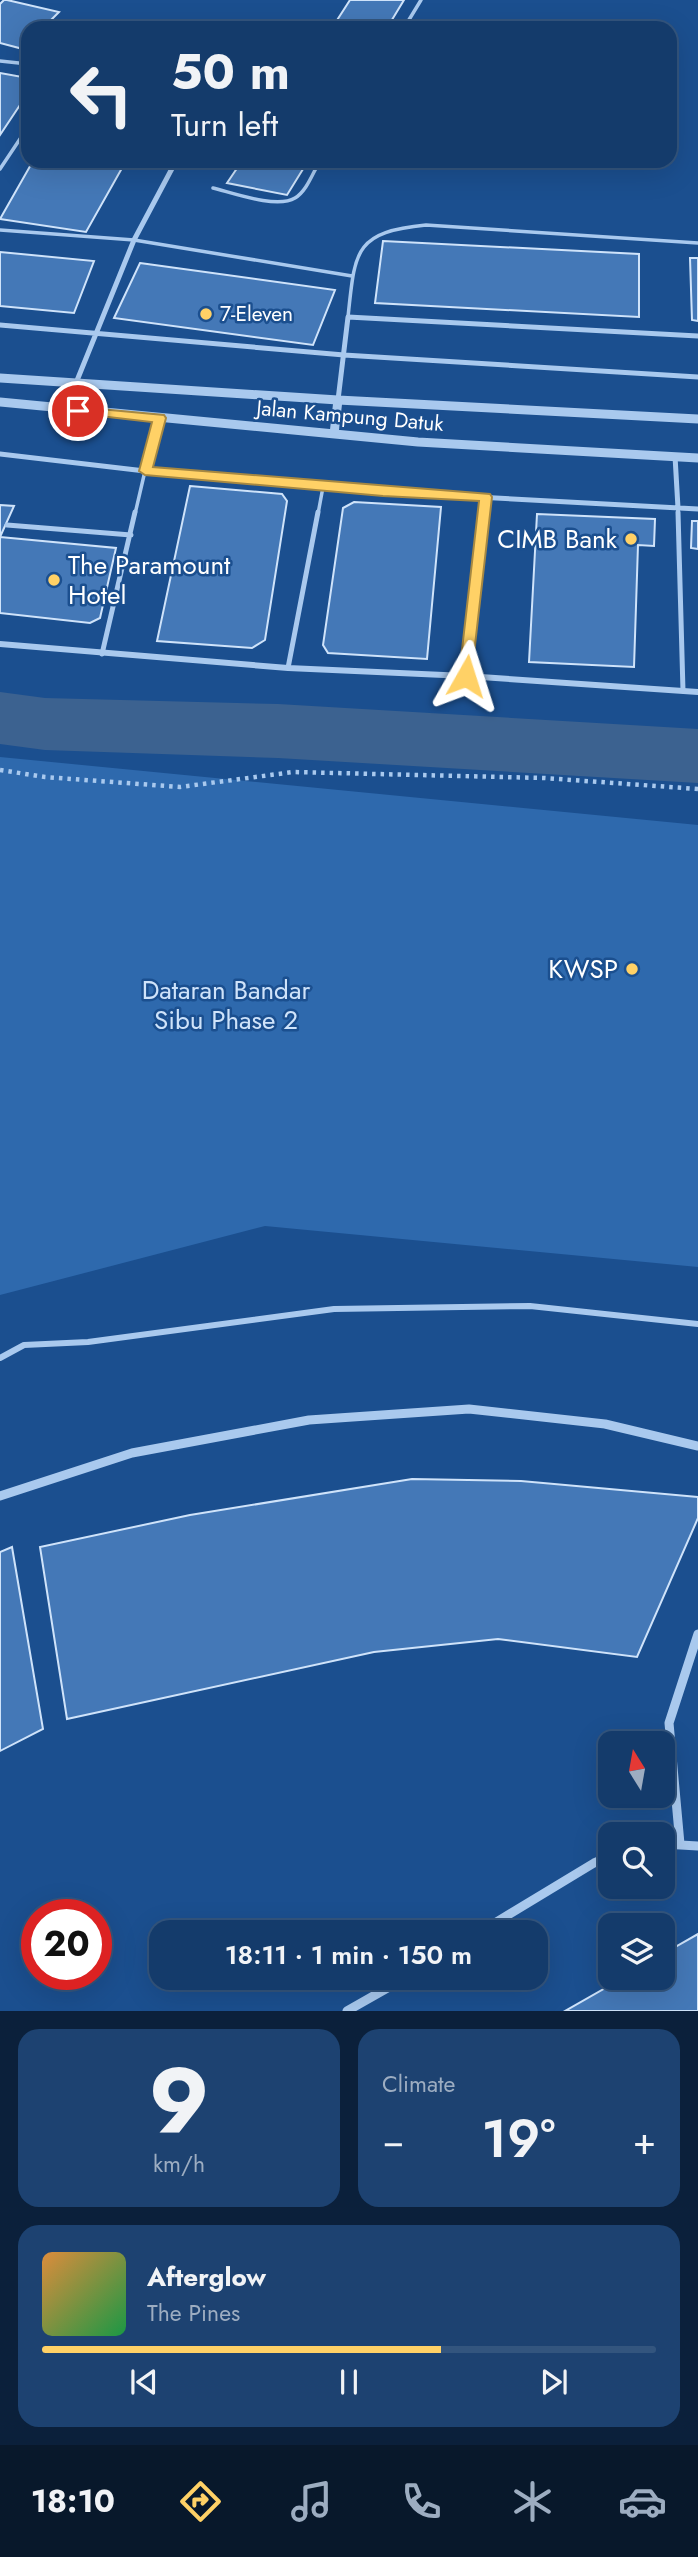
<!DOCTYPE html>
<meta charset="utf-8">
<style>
:root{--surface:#143b6b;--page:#1d4271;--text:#f1f3f6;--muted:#9dadc1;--line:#33557e;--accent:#ffd166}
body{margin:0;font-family:Jost,sans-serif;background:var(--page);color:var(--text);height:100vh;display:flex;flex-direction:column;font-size:26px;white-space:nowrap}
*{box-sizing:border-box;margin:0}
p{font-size:23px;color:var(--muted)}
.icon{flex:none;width:38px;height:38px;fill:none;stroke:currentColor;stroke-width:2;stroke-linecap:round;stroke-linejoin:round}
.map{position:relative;height:2011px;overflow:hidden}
.sheet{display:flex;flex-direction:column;gap:18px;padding:18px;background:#0b203b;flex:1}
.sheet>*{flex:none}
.top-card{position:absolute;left:21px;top:21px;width:656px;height:147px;border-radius:21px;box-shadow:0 7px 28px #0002,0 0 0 2px var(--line);background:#143b6b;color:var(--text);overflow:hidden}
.needle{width:46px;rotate:349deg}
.fabs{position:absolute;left:598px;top:1731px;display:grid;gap:14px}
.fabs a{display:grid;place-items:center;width:77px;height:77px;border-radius:14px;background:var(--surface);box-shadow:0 7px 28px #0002,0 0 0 2px var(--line);font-size:35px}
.speed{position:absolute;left:21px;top:1899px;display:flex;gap:14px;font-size:35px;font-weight:700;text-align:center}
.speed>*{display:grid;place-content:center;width:91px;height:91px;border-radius:50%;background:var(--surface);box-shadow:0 7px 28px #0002,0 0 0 2px var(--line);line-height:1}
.speed .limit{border:10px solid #d22;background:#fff;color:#111}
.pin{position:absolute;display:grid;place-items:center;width:60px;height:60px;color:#fff;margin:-30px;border:4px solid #fff;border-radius:50%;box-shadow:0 2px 7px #0007}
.me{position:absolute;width:77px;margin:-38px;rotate:6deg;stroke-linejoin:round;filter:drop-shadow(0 0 5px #0008)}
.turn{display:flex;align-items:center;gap:24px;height:147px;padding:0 35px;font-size:32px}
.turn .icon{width:91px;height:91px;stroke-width:2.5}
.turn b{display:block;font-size:49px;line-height:60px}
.big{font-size:52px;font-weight:600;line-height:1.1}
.sheet .tile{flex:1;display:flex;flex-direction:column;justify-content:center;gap:10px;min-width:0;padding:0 24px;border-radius:21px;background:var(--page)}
.sheet .dial{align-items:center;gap:0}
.dial b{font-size:91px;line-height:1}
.song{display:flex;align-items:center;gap:21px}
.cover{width:84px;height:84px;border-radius:10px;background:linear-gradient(135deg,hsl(30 70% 55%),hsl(140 70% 35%))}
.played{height:7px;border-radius:4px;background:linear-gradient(90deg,var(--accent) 65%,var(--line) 65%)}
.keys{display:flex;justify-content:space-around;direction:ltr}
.heat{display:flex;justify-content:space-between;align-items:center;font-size:38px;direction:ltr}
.sheet .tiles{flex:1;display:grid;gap:18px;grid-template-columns:1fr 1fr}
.tile:last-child{grid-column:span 2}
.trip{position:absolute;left:149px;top:1920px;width:399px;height:70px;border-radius:21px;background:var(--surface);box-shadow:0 7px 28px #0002,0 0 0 2px var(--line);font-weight:600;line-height:70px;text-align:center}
.dock{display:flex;height:112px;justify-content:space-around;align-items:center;background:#08182b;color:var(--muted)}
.dock .icon{width:49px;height:49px}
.dock .on{color:var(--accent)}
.dock b{font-size:32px;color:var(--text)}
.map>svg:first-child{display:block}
.green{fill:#2e69ad}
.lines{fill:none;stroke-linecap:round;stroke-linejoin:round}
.river{fill:#3c6290;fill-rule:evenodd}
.building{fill:#4478b7;stroke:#cfe3fa;stroke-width:2}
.path{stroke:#a9c9ee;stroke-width:4.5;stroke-dasharray:3.5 5;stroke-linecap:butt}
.service-far2{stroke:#a9c9ee;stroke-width:3.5}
.service-far1{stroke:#a9c9ee;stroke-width:5}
.service{stroke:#a9c9ee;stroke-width:6}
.minor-far2{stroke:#a9c9ee;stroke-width:5}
.minor-far1{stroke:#a9c9ee;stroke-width:6}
.minor{stroke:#a9c9ee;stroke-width:9}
.tertiary{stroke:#a9c9ee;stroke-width:9}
.route{fill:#ffd166;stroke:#a68842;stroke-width:2}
.poi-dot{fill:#ffd166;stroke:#1b4f8f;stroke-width:2.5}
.labels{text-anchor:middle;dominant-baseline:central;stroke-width:5;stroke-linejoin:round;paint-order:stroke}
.far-poi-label{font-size:21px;fill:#fff;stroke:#1b4f8f;text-anchor:start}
.far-street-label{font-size:21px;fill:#fff;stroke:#1b4f8f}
.poi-label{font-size:26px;fill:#fff;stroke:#1b4f8f;text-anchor:end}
.park-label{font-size:26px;fill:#cfe3fa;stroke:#1b4f8f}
</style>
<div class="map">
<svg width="698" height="2011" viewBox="0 0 698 2011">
<rect width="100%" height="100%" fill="#1b4f8f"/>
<path class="green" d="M 0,757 L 698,825 L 698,1267 L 265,1226 L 0,1295 Z"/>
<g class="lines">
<path class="river" d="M 0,692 L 45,698 L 278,704 L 698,729 L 698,783 L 278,758 L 45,750 L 0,744 Z"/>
</g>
<path class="building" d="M 4,0 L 7,0 L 59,12 L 43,28 L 28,28 L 28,43 L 23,49 L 0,43 L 0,4 Z
M 350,0 L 404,0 L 387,28 L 332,28 Z
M 0,73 L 28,78 L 28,93 L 0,135 Z
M 33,161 L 126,161 L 86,232 L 0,219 Z
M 242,161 L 308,161 L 287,195 L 227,183 Z
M 383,241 L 639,254 L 639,317 L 375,303 Z
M 0,252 L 94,261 L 74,313 L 0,306 Z
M 690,258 L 698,258 L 698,321 L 692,320 Z
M 140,263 L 335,290 L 313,345 L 114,318 Z
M 190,486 L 282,494 L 287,501 L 265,640 L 252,648 L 157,641 Z
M 354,502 L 441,507 L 427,659 L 328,653 L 323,645 L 343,508 Z
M 0,505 L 14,506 L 0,537 Z
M 537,514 L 655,519 L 654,546 L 638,545 L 634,667 L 529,662 Z
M 692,521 L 698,521 L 698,549 L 691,548 Z
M 0,537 L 116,548 L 100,618 L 90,623 L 0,613 Z
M 412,1479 L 521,1481 L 698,1497 L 698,1518 L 637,1657 L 498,1639 L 374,1652 L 67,1719 L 40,1547 L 190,1515 Z
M 12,1547 L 43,1729 L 0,1751 L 0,1552 Z
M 698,1934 L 698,2011 L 565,2011 L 623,1978 L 663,1978 L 663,1954 Z"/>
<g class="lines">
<path class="path" d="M 0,770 L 45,777 L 180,787 L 293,772 L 544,778 L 698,789"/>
<path class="service-far2" d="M 404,28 L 421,0
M 0,61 L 28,64
M 0,169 L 28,127
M 213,188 C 233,193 277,209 295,198 C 307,191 313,172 320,161
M 0,230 L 134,240 L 352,276
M 348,317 C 355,251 354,232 426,225 L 698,243
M 678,508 L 678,514
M 135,514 L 145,471
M 318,514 L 323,487
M 484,514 L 486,497"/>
<path class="service-far1" d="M 678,512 L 683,691
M 7,525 L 131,535
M 102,654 L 135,512
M 288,668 L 318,512
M 466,676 L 484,512"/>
<path class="service" d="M 0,1358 L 24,1345 L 88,1342 L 334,1309 L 530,1306 L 698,1324"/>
<path class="minor-far2" d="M 0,325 L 344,355 L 698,377
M 76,383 L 134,240 L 176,161
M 338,400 L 348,317 L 698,336
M 0,454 L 145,471 L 383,492 L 698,509
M 675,456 L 678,508
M 145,471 L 160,418"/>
<path class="minor-far1" d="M 0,644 L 288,668 L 466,676 L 698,692"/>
<path class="minor" d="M 0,1496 L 132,1453 L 309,1420 L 469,1409 L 605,1424 L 698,1446
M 663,1844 L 698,1846
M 680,1844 L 669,1723 L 698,1634
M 480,1932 L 594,1863 L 611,1856
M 347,2011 L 405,1978"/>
<path class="tertiary" d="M 0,378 L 338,400 L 698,419
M 0,402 L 418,442 L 698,458
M 334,434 L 338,400"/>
</g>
<path class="route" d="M 78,407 L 164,415 L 166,418 L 153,467 L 490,494 L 492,497 L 471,680 L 466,681 L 459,676 L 479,501 L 383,496 L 145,475 L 139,471 L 152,422 L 74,413 L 74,408 Z"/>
<g class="poi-dot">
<circle cx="206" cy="314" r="7"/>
<circle cx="631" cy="539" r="7"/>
<circle cx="54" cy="580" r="7"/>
<circle cx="632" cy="969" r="7"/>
</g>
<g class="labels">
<g class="far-poi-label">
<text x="220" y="314">7-Eleven</text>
</g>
<g class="far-street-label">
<text transform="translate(350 416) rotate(5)">Jalan Kampung Datuk</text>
</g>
<g class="poi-label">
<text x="617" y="539">CIMB Bank</text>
<text x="68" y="565" text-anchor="start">The Paramount<tspan x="68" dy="30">Hotel</tspan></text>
<text x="618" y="969">KWSP</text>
</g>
<g class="park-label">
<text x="226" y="990">Dataran Bandar<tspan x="226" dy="30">Sibu Phase 2</tspan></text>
</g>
</g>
</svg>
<div class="fabs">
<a><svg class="needle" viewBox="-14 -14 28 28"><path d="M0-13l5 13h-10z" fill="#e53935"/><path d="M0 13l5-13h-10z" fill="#9dadc1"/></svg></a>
<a><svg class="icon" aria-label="search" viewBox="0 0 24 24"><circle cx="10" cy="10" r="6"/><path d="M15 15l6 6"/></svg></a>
<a><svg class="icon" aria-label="layers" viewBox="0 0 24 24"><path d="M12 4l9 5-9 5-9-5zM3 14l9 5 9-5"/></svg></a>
</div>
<div class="speed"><div class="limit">20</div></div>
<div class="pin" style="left:78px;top:411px;background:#d93025"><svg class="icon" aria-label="arrive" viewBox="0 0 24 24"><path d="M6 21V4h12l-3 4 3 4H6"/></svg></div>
<svg class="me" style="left:466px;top:676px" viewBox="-20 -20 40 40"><path d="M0-17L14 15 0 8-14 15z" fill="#ffd166" stroke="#fff" stroke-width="4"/></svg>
<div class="trip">18:11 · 1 min · 150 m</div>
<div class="top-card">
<div class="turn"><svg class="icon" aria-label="left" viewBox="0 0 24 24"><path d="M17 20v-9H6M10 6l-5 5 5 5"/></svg><div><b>50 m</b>Turn left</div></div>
</div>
</div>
<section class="sheet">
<div class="tiles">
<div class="tile dial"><b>9</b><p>km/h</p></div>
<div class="tile"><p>Climate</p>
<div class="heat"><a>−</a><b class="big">19°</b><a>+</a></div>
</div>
<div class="tile">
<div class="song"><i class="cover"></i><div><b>Afterglow</b><p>The Pines</p></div></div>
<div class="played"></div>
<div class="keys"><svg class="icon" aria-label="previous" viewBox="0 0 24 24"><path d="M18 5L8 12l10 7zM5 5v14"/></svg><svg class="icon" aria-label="pause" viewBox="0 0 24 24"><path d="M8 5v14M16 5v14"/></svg><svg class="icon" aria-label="next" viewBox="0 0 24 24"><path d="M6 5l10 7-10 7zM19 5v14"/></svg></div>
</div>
</div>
</section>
<nav class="dock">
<b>18:10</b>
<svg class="icon on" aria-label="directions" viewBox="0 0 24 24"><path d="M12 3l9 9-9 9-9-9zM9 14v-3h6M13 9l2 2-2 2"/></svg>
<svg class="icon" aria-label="music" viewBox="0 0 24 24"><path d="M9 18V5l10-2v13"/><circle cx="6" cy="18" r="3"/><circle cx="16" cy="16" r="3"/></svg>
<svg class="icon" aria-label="phone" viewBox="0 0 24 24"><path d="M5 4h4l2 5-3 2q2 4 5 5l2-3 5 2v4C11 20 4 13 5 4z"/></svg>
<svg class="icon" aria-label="climate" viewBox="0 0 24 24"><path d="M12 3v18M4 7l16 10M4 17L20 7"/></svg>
<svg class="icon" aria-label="car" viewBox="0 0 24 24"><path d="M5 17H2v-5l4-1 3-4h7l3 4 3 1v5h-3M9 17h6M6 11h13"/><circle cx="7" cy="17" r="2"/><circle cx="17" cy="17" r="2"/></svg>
</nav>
